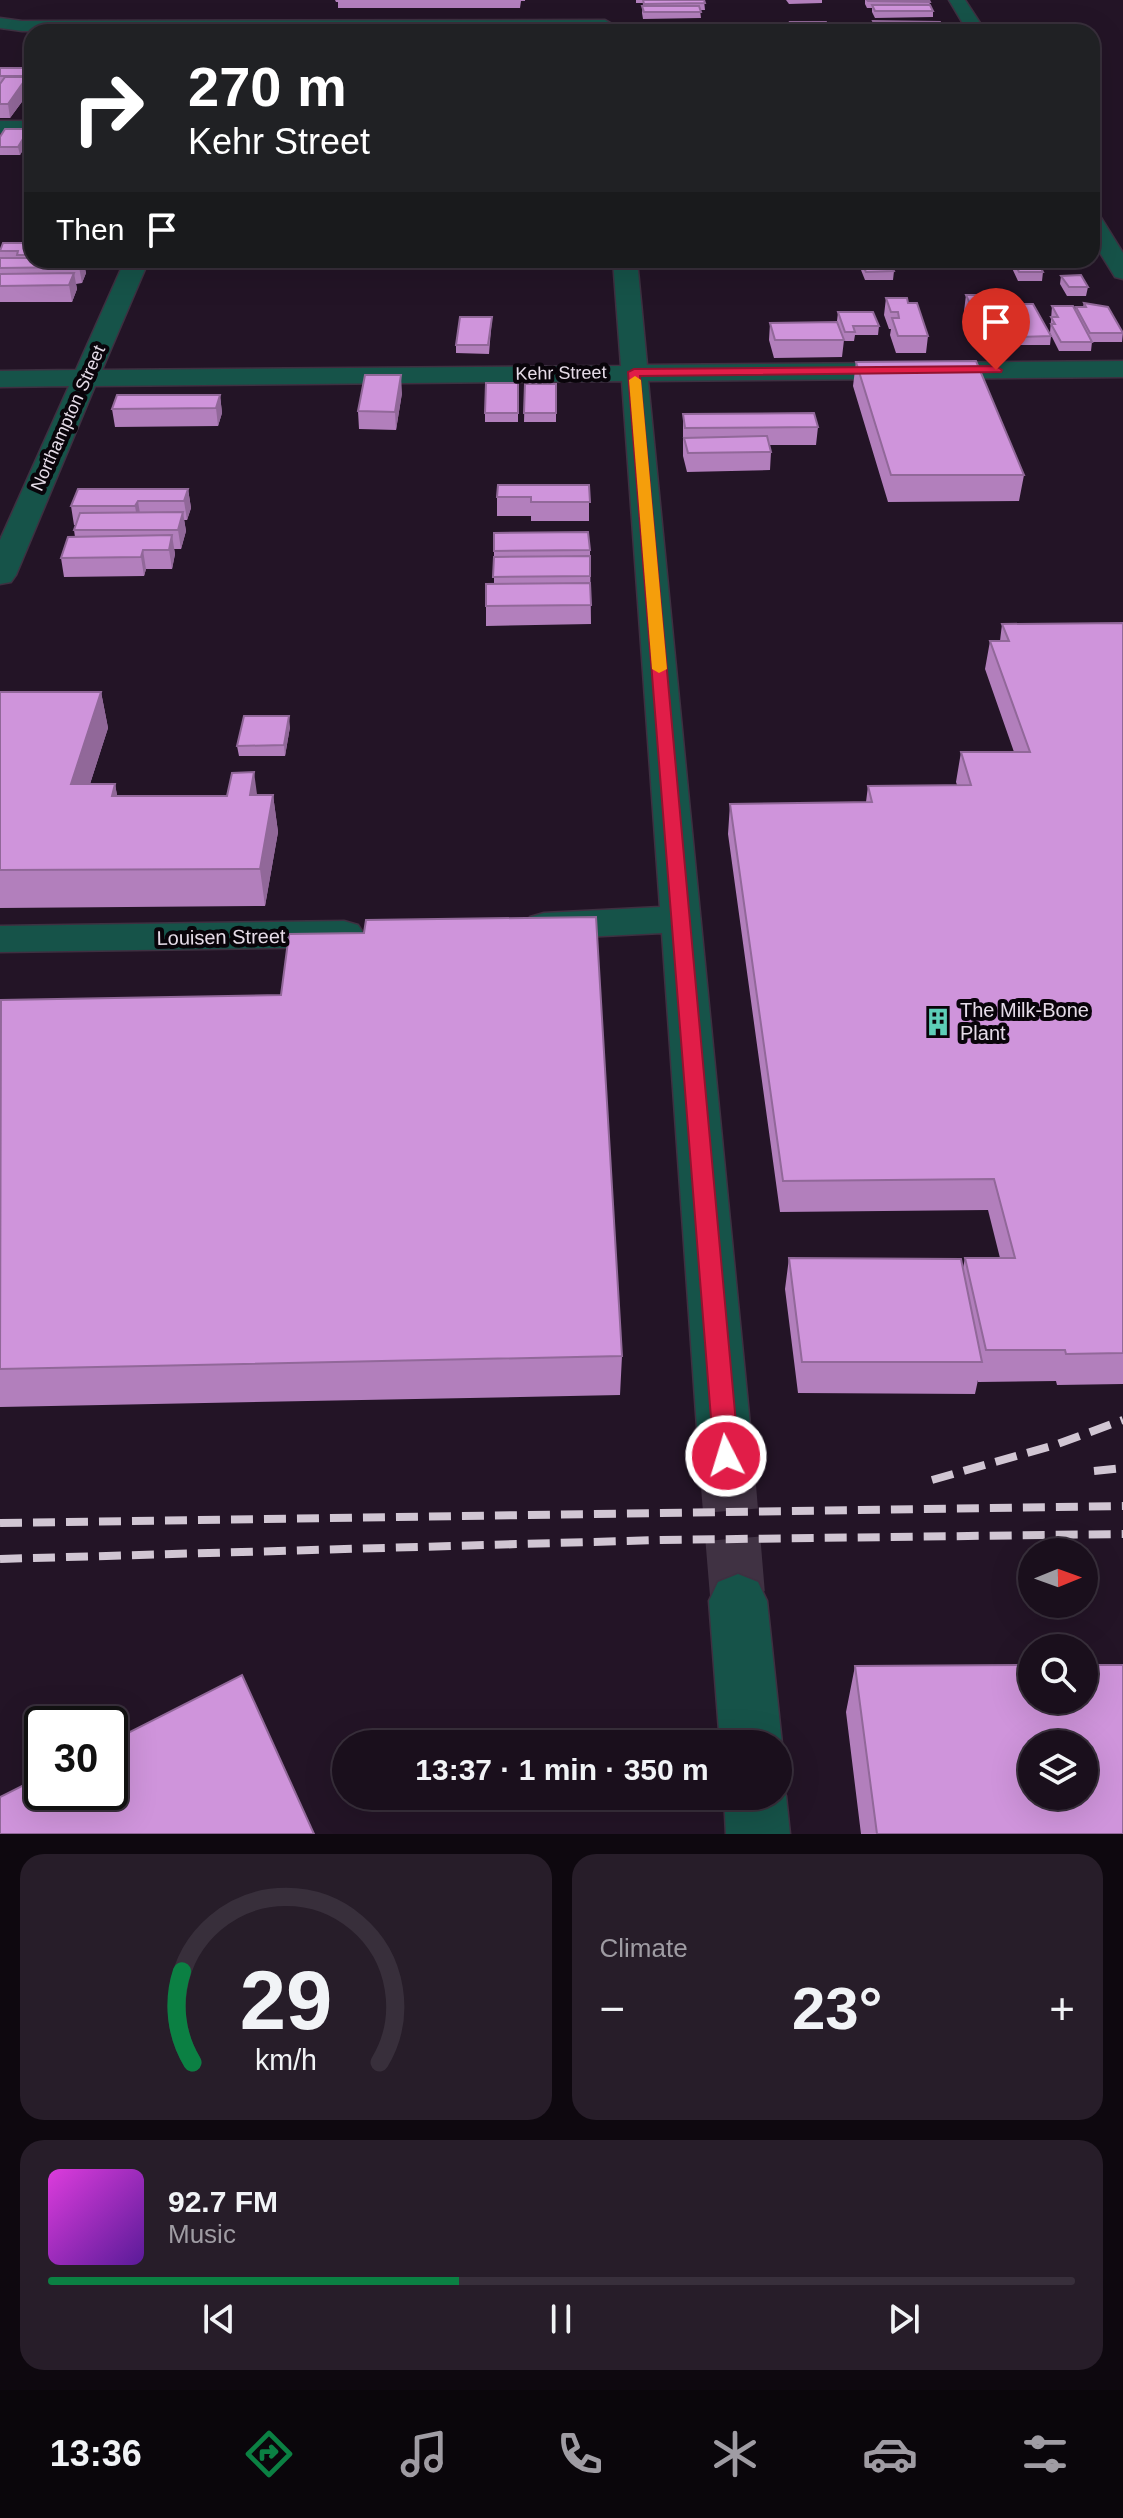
<!DOCTYPE html>
<meta charset="utf-8">
<style>
:root{--surface:#1a0f1c;--page:#271d29;--text:#f1f3f6;--muted:#9f9ca3;--line:#382f3b;--accent:#0b8043}
body{margin:0;font-family:Helvetica,sans-serif;background:var(--page);color:var(--text);height:100vh;display:flex;flex-direction:column;font-size:30px;white-space:nowrap}
*{box-sizing:border-box;margin:0}
p{font-size:26px;color:var(--muted)}
.icon{flex:none;width:44px;height:44px;fill:none;stroke:currentColor;stroke-width:2;stroke-linecap:round;stroke-linejoin:round}
.map{position:relative;height:1834px;overflow:hidden}
.panel{display:flex;flex-direction:column;gap:20px;padding:20px;background:#0e080f;flex:1}
.panel>*{flex:none}
.guide{position:absolute;left:24px;top:24px;width:1076px;height:244px;border-radius:24px;box-shadow:0 8px 32px #0002,0 0 0 2px var(--line);background:#202124;color:#fff;overflow:hidden}
.needle{width:52px;rotate:89deg}
.fabs{position:absolute;left:1018px;top:1538px;display:grid;gap:16px}
.fabs a{display:grid;place-items:center;width:80px;height:80px;border-radius:50%;background:var(--surface);box-shadow:0 8px 32px #0002,0 0 0 2px var(--line);font-size:40px}
.speed{position:absolute;left:24px;top:1706px;display:flex;gap:16px;font-size:40px;font-weight:700;text-align:center}
.speed>*{display:grid;place-content:center;width:104px;height:104px;border-radius:50%;background:var(--surface);box-shadow:0 8px 32px #0002,0 0 0 2px var(--line);line-height:1}
.speed .limit{border:4px solid #111;border-radius:12px;background:#fff;color:#111}
.pin{position:absolute;display:grid;place-items:center;width:68px;height:68px;color:#fff;margin:-82px -34px;border-radius:50% 50% 50% 0;rotate:-45deg;box-shadow:0 0 8px #0007}
.pin .icon{rotate:45deg}
.me{position:absolute;width:88px;margin:-44px;rotate:355deg;stroke-linejoin:round;filter:drop-shadow(0 0 6px #0008)}
.turn{display:flex;align-items:center;gap:28px;height:168px;padding:0 32px;font-size:36px}
.turn .icon{width:104px;height:104px;stroke-width:2.5}
.turn b{display:block;font-size:56px;line-height:68px}
.then{display:flex;align-items:center;height:76px;padding:0 32px;background:#0003;gap:16px;font-size:30px}
.big{font-size:60px;font-weight:700;line-height:1.1}
.panel .widget{flex:1;display:flex;flex-direction:column;justify-content:center;gap:12px;min-width:0;padding:0 28px;border-radius:24px;background:var(--page)}
.panel .dial{align-items:center;gap:0}
.dial svg{height:208px;overflow:visible;fill:none;stroke:var(--line);stroke-width:7;stroke-linecap:round;text-anchor:middle}
.dial text{fill:var(--text);stroke:none}
.song{display:flex;align-items:center;gap:24px}
.cover{width:96px;height:96px;border-radius:12px;background:linear-gradient(135deg,hsl(300 70% 55%),hsl(270 70% 35%))}
.played{height:8px;border-radius:4px;background:linear-gradient(90deg,var(--accent) 40%,var(--line) 40%)}
.keys{display:flex;justify-content:space-around;direction:ltr}
.heat{display:flex;justify-content:space-between;align-items:center;font-size:44px;direction:ltr}
.panel .tiles{flex:1;display:grid;gap:20px;grid-template-columns:1fr 1fr}
.widget:last-child{grid-column:span 2}
.trip{position:absolute;left:332px;top:1730px;width:460px;height:80px;border-radius:40px;background:var(--surface);box-shadow:0 8px 32px #0002,0 0 0 2px var(--line);font-weight:700;line-height:80px;text-align:center}
.tab-bar{display:flex;height:128px;justify-content:space-around;align-items:center;background:#0a060b;color:var(--muted)}
.tab-bar .icon{width:56px;height:56px}
.tab-bar .selected{color:var(--accent)}
.tab-bar b{font-size:36px;color:var(--text)}
.map>svg:first-child{display:block}
.lines{fill:none;stroke-linecap:round;stroke-linejoin:round}
.minor-tunnel{stroke:#403243;stroke-width:55;stroke-dasharray:55 28;stroke-linecap:butt}
.minor-casing{stroke:#3e3041;stroke-width:3}
.minor{fill:#165349;fill-rule:evenodd}
.rail{stroke:#d1c6d3;stroke-width:8;stroke-dasharray:22 11;stroke-linecap:butt}
.wall{fill:#b27fbc}
.shaded-wall{fill:#916899}
.building{fill:#cf94db;stroke:#916899;stroke-width:2;fill-rule:evenodd}
.route{fill:#e11d48;stroke:#92132f;stroke-width:2}
.slow{fill:#f59e0b}
.labels{text-anchor:middle;dominant-baseline:central;stroke-width:8;stroke-linejoin:round;paint-order:stroke}
.far-street-label{font-size:18px;fill:#e6dce8;stroke:#09040a}
.street-label{font-size:20px;fill:#e6dce8;stroke:#09040a}
.poi-label{font-size:20px;fill:#e6dce8;stroke:#09040a;text-anchor:start}
</style>
<div class="map">
<svg width="1123" height="1834" viewBox="0 0 1123 1834">
<rect width="100%" height="100%" fill="#231426"/>
<g class="lines">
<path class="minor-tunnel" d="M 726,1456 L 738,1601"/>
<defs>
<path id="minor" d="M 949,0 L 965,0 L 986,32 L 968,32 Z
M 0,18 L 22,21 L 605,20 L 614,25 L 605,30 L 22,31 L 0,28 Z
M 0,121 L 32,121 L 32,133 L 0,133 Z
M 1092,214 L 1100,216 L 1123,253 L 1123,279 L 1115,277 L 1092,240 Z
M 125,260 L 149,260 L 102,370 L 621,366 L 613,260 L 637,260 L 647,365 L 1123,361 L 1123,377 L 648,381 L 753,1456 L 745,1472 L 726,1479 L 707,1472 L 699,1456 L 662,933 L 544,939 L 530,935 L 524,926 L 530,917 L 544,913 L 660,907 L 622,381 L 95,386 L 16,575 L 11,582 L 0,584 L 0,540 L 69,386 L 0,387 L 0,371 L 76,370 Z
M 344,921 L 358,925 L 364,934 L 358,943 L 344,947 L 0,952 L 0,926 Z
M 738,1574 L 758,1582 L 767,1601 L 782,1744 L 778,1752 L 778,1744 L 720,1744 L 709,1601 L 718,1582 Z
M 778,1776 L 786,1796 L 790,1834 L 726,1834 L 724,1796 L 778,1796 Z"/>
</defs>
<use href="#minor" class="minor-casing"/>
<use href="#minor" class="minor"/>
<path class="rail" d="M 1094,1471 L 1123,1468
M 932,1480 L 1055,1445 L 1123,1420
M 0,1523 L 1123,1506
M 0,1559 L 660,1540 L 1123,1534"/>
</g>
<path class="wall" d="M 335,0 L 525,0 L 525,1 L 521,1 L 520,8 L 338,8 L 338,2 L 336,2 Z
M 636,0 L 704,0 L 705,10 L 700,10 L 701,18 L 643,19 L 642,13 L 643,3 L 636,3 Z
M 786,0 L 822,0 L 822,3 L 789,4 Z
M 865,0 L 929,0 L 930,5 L 933,11 L 933,17 L 875,18 L 872,12 L 872,8 L 867,8 L 865,4 Z
M 873,21 L 942,26 L 942,32 L 875,32 L 872,28 Z
M 790,22 L 829,28 L 829,32 L 790,32 L 789,29 Z
M 0,68 L 30,68 L 32,75 L 28,80 L 29,86 L 32,83 L 32,100 L 24,100 L 24,99 L 10,118 L 0,118 Z
M 29,129 L 31,136 L 20,155 L 0,155 L 0,137 Z
M 32,237 L 32,260 L 98,260 L 94,270 L 85,270 L 86,273 L 82,283 L 76,284 L 77,289 L 72,302 L 0,302 L 0,249 L 24,243 Z
M 508,260 L 587,260 L 587,264 L 508,265 Z
M 879,260 L 948,260 L 922,261 L 921,267 L 892,267 L 894,271 L 893,280 L 865,280 L 861,270 L 861,262 L 880,262 Z
M 1001,260 L 1076,260 L 1075,266 L 1040,266 L 1043,272 L 1042,281 L 1018,281 L 1011,266 L 1004,266 Z
M 1061,276 L 1088,287 L 1086,296 L 1067,296 L 1060,284 Z
M 966,295 L 1007,322 L 1008,315 L 1011,315 L 1010,313 L 1011,304 L 1051,336 L 1050,345 L 1018,345 L 1010,330 L 1007,346 L 975,346 L 967,327 L 968,321 L 964,311 Z
M 886,298 L 908,303 L 928,336 L 926,353 L 896,353 L 890,335 L 891,329 L 889,329 L 884,315 Z
M 1084,303 L 1123,332 L 1122,342 L 1092,342 L 1091,351 L 1059,351 L 1050,333 L 1052,306 L 1075,310 L 1076,307 L 1083,307 Z
M 838,312 L 879,326 L 878,335 L 855,335 L 854,341 L 844,341 L 837,321 Z
M 492,317 L 489,354 L 456,353 L 456,345 Z
M 770,323 L 844,340 L 842,357 L 774,358 L 769,340 Z
M 856,362 L 1024,475 L 1019,501 L 888,502 L 853,386 Z
M 518,383 L 518,422 L 485,422 L 485,413 Z
M 525,384 L 556,384 L 556,422 L 524,422 Z
M 402,393 L 396,430 L 359,429 L 358,411 Z
M 220,395 L 222,413 L 218,426 L 115,427 L 112,409 Z
M 683,414 L 818,427 L 816,445 L 769,445 L 771,452 L 770,470 L 687,472 L 683,456 Z
M 589,485 L 589,521 L 531,521 L 531,516 L 497,516 L 497,497 Z
M 188,489 L 191,508 L 187,520 L 184,520 L 186,531 L 181,549 L 174,549 L 175,554 L 172,569 L 146,569 L 144,576 L 64,577 L 61,558 L 75,537 L 74,530 L 76,525 L 74,525 L 71,506 Z
M 494,533 L 590,550 L 591,624 L 486,626 L 486,606 L 494,584 Z
M 1123,623 L 1123,1384 L 1057,1385 L 1056,1381 L 978,1382 L 978,1380 L 975,1394 L 798,1393 L 785,1289 L 789,1258 L 963,1268 L 965,1258 L 1000,1258 L 988,1210 L 780,1212 L 728,834 L 730,804 L 866,802 L 868,786 L 957,785 L 956,782 L 961,752 L 1014,752 L 985,669 L 990,641 L 1000,641 L 1002,624 Z
M 0,692 L 101,692 L 108,728 L 90,784 L 115,784 L 117,796 L 273,795 L 278,832 L 265,906 L 0,908 Z
M 290,727 L 285,756 L 239,756 L 237,746 Z
M 281,995 L 622,1356 L 620,1395 L 0,1407 L 0,1002 Z
M 855,1666 L 1123,1834 L 861,1834 L 846,1712 Z"/>
<path class="shaded-wall" d="M 942,26 L 942,32 L 916,32 L 917,29 Z
M 30,68 L 32,75 L 28,80 L 30,91 L 23,93 L 24,99 L 10,118 L 8,104 L 26,80 L 25,76 Z
M 29,129 L 31,136 L 20,155 L 18,147 Z
M 82,260 L 84,260 L 86,273 L 82,283 L 79,267 Z
M 93,260 L 98,260 L 94,270 Z
M 74,273 L 77,289 L 72,302 L 69,285 Z
M 401,375 L 402,393 L 396,430 L 395,412 Z
M 220,395 L 222,413 L 218,426 L 216,408 Z
M 188,489 L 191,508 L 187,520 L 184,501 Z
M 138,501 L 141,520 L 138,525 L 135,506 Z
M 183,512 L 186,531 L 181,549 L 178,530 Z
M 172,535 L 175,554 L 172,569 L 169,550 Z
M 143,550 L 146,569 L 144,576 L 141,557 Z
M 101,692 L 108,728 L 78,821 L 71,784 Z
M 289,716 L 290,727 L 285,756 L 284,745 Z
M 254,772 L 259,809 L 250,795 Z
M 115,784 L 122,821 L 112,796 Z
M 273,795 L 278,832 L 265,906 L 260,869 Z"/>
<path class="building" d="M 643,0 L 704,0 L 705,3 L 644,4 Z
M 867,0 L 929,0 L 930,2 L 868,1 Z
M 872,5 L 930,5 L 933,11 L 875,11 Z
M 642,6 L 699,6 L 701,12 L 644,12 Z
M 873,21 L 940,22 L 942,26 L 917,29 L 919,32 L 888,32 L 887,30 L 908,30 L 907,27 L 876,27 Z
M 790,22 L 826,22 L 829,28 L 792,28 Z
M 277,24 L 298,25 L 294,32 L 273,32 Z
M 305,24 L 326,24 L 323,32 L 302,32 Z
M 333,24 L 356,24 L 353,32 L 330,32 Z
M 393,24 L 414,24 L 413,32 L 391,32 Z
M 452,24 L 472,24 L 472,32 L 453,32 Z
M 480,24 L 503,24 L 502,32 L 481,32 Z
M 103,25 L 125,25 L 121,32 L 99,32 Z
M 0,68 L 30,68 L 25,76 L 0,76 Z
M 5,77 L 27,77 L 8,104 L 0,104 L 0,84 Z
M 31,83 L 32,83 L 32,93 L 23,93 Z
M 5,129 L 29,129 L 18,147 L 0,147 L 0,137 Z
M 27,237 L 32,237 L 32,243 L 24,243 Z
M 3,243 L 32,243 L 32,255 L 17,255 L 18,251 L 0,251 Z
M 0,258 L 32,258 L 32,260 L 82,260 L 79,267 L 0,268 Z
M 1013,260 L 1037,260 L 1043,272 L 1019,272 Z
M 861,262 L 890,262 L 894,271 L 866,272 Z
M 74,273 L 69,285 L 0,286 L 0,274 Z
M 1081,275 L 1088,287 L 1069,287 L 1061,276 Z
M 966,295 L 994,295 L 1010,329 L 978,329 L 969,310 L 973,310 Z
M 886,298 L 907,298 L 908,303 L 917,303 L 928,336 L 898,336 L 892,318 L 899,318 L 898,312 L 891,312 Z
M 1084,303 L 1108,307 L 1123,333 L 1090,333 L 1076,307 L 1086,307 Z
M 1011,304 L 1033,304 L 1051,336 L 1019,337 L 1008,315 L 1017,315 Z
M 1052,306 L 1073,306 L 1092,342 L 1061,342 L 1051,324 L 1055,324 L 1051,317 L 1058,317 Z
M 838,312 L 873,312 L 879,326 L 853,326 L 855,332 L 845,332 Z
M 460,317 L 492,317 L 488,345 L 456,345 Z
M 837,322 L 844,340 L 775,340 L 770,323 Z
M 976,361 L 1024,475 L 891,475 L 856,362 Z
M 365,375 L 401,375 L 395,412 L 358,411 Z
M 486,383 L 518,383 L 518,413 L 485,413 Z
M 525,384 L 556,384 L 556,413 L 524,413 Z
M 117,395 L 220,395 L 216,408 L 112,409 Z
M 814,413 L 818,427 L 685,428 L 683,414 Z
M 767,436 L 771,452 L 688,453 L 684,438 Z
M 498,485 L 589,485 L 590,502 L 531,502 L 531,497 L 497,497 Z
M 78,489 L 188,489 L 184,501 L 138,501 L 135,506 L 71,506 Z
M 183,512 L 178,530 L 74,530 L 80,513 Z
M 588,532 L 590,550 L 494,551 L 494,533 Z
M 172,535 L 169,550 L 143,550 L 141,557 L 61,558 L 68,537 Z
M 590,556 L 590,576 L 493,577 L 494,557 Z
M 590,583 L 591,605 L 486,606 L 486,584 Z
M 1123,623 L 1123,1353 L 1066,1354 L 1065,1350 L 986,1350 L 965,1258 L 1015,1258 L 994,1179 L 783,1181 L 730,804 L 872,802 L 868,786 L 971,785 L 961,752 L 1030,752 L 990,641 L 1009,641 L 1002,624 Z
M 0,692 L 101,692 L 71,784 L 115,784 L 112,796 L 227,796 L 232,773 L 254,772 L 250,795 L 273,795 L 260,869 L 0,870 Z
M 244,716 L 289,716 L 284,745 L 237,746 Z
M 596,917 L 622,1356 L 0,1369 L 1,1000 L 281,995 L 289,934 L 364,933 L 366,920 Z
M 789,1258 L 961,1259 L 982,1362 L 802,1362 Z
M 1032,1665 L 1032,1700 L 1084,1700 L 1084,1665 L 1123,1665 L 1123,1834 L 877,1834 L 855,1666 ZM 1032,1744 L 1084,1744 L 1084,1796 L 1032,1796 Z
M 242,1675 L 314,1834 L 0,1834 L 0,1797 L 42,1776 L 42,1792 L 110,1792 L 110,1742 Z"/>
<path class="route" d="M 996,366 L 1002,370 L 1001,372 L 640,376 L 739,1456 L 735,1463 L 726,1466 L 718,1463 L 714,1456 L 628,372 L 634,369 Z"/>
<path class="slow" d="M 635,376 L 641,380 L 667,669 L 659,673 L 652,669 L 629,380 Z"/>
<defs>
<symbol id="building-bare" viewBox="-9 -9 18 18"><path d="M-4-6H4V6H1V3H-1V6H-4ZM-2.5-4.3h1.7v1.8h-1.7ZM.8-4.3h1.7v1.8H.8ZM-2.5-1h1.7V.8h-1.7ZM.8-1h1.7V.8H.8Z" fill="#5dceb8" stroke="#09040a" stroke-width="2.5" paint-order="stroke"/></symbol>
</defs>
<g fill-rule="evenodd">
<use href="#building-bare" x="918" y="1002" width="40" height="40"/>
</g>
<g class="labels">
<g class="far-street-label">
<text transform="translate(561 373) rotate(-1)">Kehr Street</text>
<text transform="translate(68 418) rotate(-66)">Northampton Street</text>
</g>
<g class="street-label">
<text transform="translate(221 937) rotate(-1)">Louisen Street</text>
</g>
<g class="poi-label">
<text x="960" y="1010">The Milk-Bone<tspan x="960" dy="23">Plant</tspan></text>
</g>
</g>
</svg>
<div class="fabs">
<a><svg class="needle" viewBox="-14 -14 28 28"><path d="M0-13l5 13h-10z" fill="#e53935"/><path d="M0 13l5-13h-10z" fill="#9f9ca3"/></svg></a>
<a><svg class="icon" aria-label="search" viewBox="0 0 24 24"><circle cx="10" cy="10" r="6"/><path d="M15 15l6 6"/></svg></a>
<a><svg class="icon" aria-label="layers" viewBox="0 0 24 24"><path d="M12 4l9 5-9 5-9-5zM3 14l9 5 9-5"/></svg></a>
</div>
<div class="speed"><div class="limit">30</div></div>
<div class="pin" style="left:996px;top:370px;background:#d93025"><svg class="icon" aria-label="arrive" viewBox="0 0 24 24"><path d="M6 21V4h12l-3 4 3 4H6"/></svg></div>
<svg class="me" style="left:726px;top:1456px" viewBox="-20 -20 40 40"><circle r="17" fill="#e11d48" stroke="#fff" stroke-width="3"/><path d="M0-11L8 9 0 5-8 9z" fill="#fff"/></svg>
<div class="trip">13:37 · 1 min · 350 m</div>
<div class="guide">
<div class="turn"><svg class="icon" aria-label="right" viewBox="0 0 24 24"><path d="M7 20v-9h11M14 6l5 5-5 5"/></svg><div><b>270 m</b>Kehr Street</div></div>
<div class="then">Then<svg class="icon" aria-label="arrive" viewBox="0 0 24 24"><path d="M6 21V4h12l-3 4 3 4H6"/></svg></div>
</div>
</div>
<section class="panel">
<div class="tiles">
<div class="widget dial"><svg viewBox="0 0 100 80">
<path d="M14 69A42 42 0 1 1 86 69"/>
<path d="M14 69A42 42 0 0 1 10 34" stroke="#0b8043"/>
<text x="50" y="56" font-size="32" font-weight="700">29</text>
<text x="50" y="72" font-size="11">km/h</text>
</svg></div>
<div class="widget"><p>Climate</p>
<div class="heat"><a>−</a><b class="big">23°</b><a>+</a></div>
</div>
<div class="widget">
<div class="song"><i class="cover"></i><div><b>92.7 FM</b><p>Music</p></div></div>
<div class="played"></div>
<div class="keys"><svg class="icon" aria-label="previous" viewBox="0 0 24 24"><path d="M18 5L8 12l10 7zM5 5v14"/></svg><svg class="icon" aria-label="pause" viewBox="0 0 24 24"><path d="M8 5v14M16 5v14"/></svg><svg class="icon" aria-label="next" viewBox="0 0 24 24"><path d="M6 5l10 7-10 7zM19 5v14"/></svg></div>
</div>
</div>
</section>
<nav class="tab-bar">
<b>13:36</b>
<svg class="icon selected" aria-label="directions" viewBox="0 0 24 24"><path d="M12 3l9 9-9 9-9-9zM9 14v-3h6M13 9l2 2-2 2"/></svg>
<svg class="icon" aria-label="music" viewBox="0 0 24 24"><path d="M9 18V5l10-2v13"/><circle cx="6" cy="18" r="3"/><circle cx="16" cy="16" r="3"/></svg>
<svg class="icon" aria-label="phone" viewBox="0 0 24 24"><path d="M5 4h4l2 5-3 2q2 4 5 5l2-3 5 2v4C11 20 4 13 5 4z"/></svg>
<svg class="icon" aria-label="climate" viewBox="0 0 24 24"><path d="M12 3v18M4 7l16 10M4 17L20 7"/></svg>
<svg class="icon" aria-label="car" viewBox="0 0 24 24"><path d="M5 17H2v-5l4-1 3-4h7l3 4 3 1v5h-3M9 17h6M6 11h13"/><circle cx="7" cy="17" r="2"/><circle cx="17" cy="17" r="2"/></svg>
<svg class="icon" aria-label="filters" viewBox="0 0 24 24"><path d="M4 7h16M4 17h16"/><circle cx="9" cy="7" r="2"/><circle cx="15" cy="17" r="2"/></svg>
</nav>
